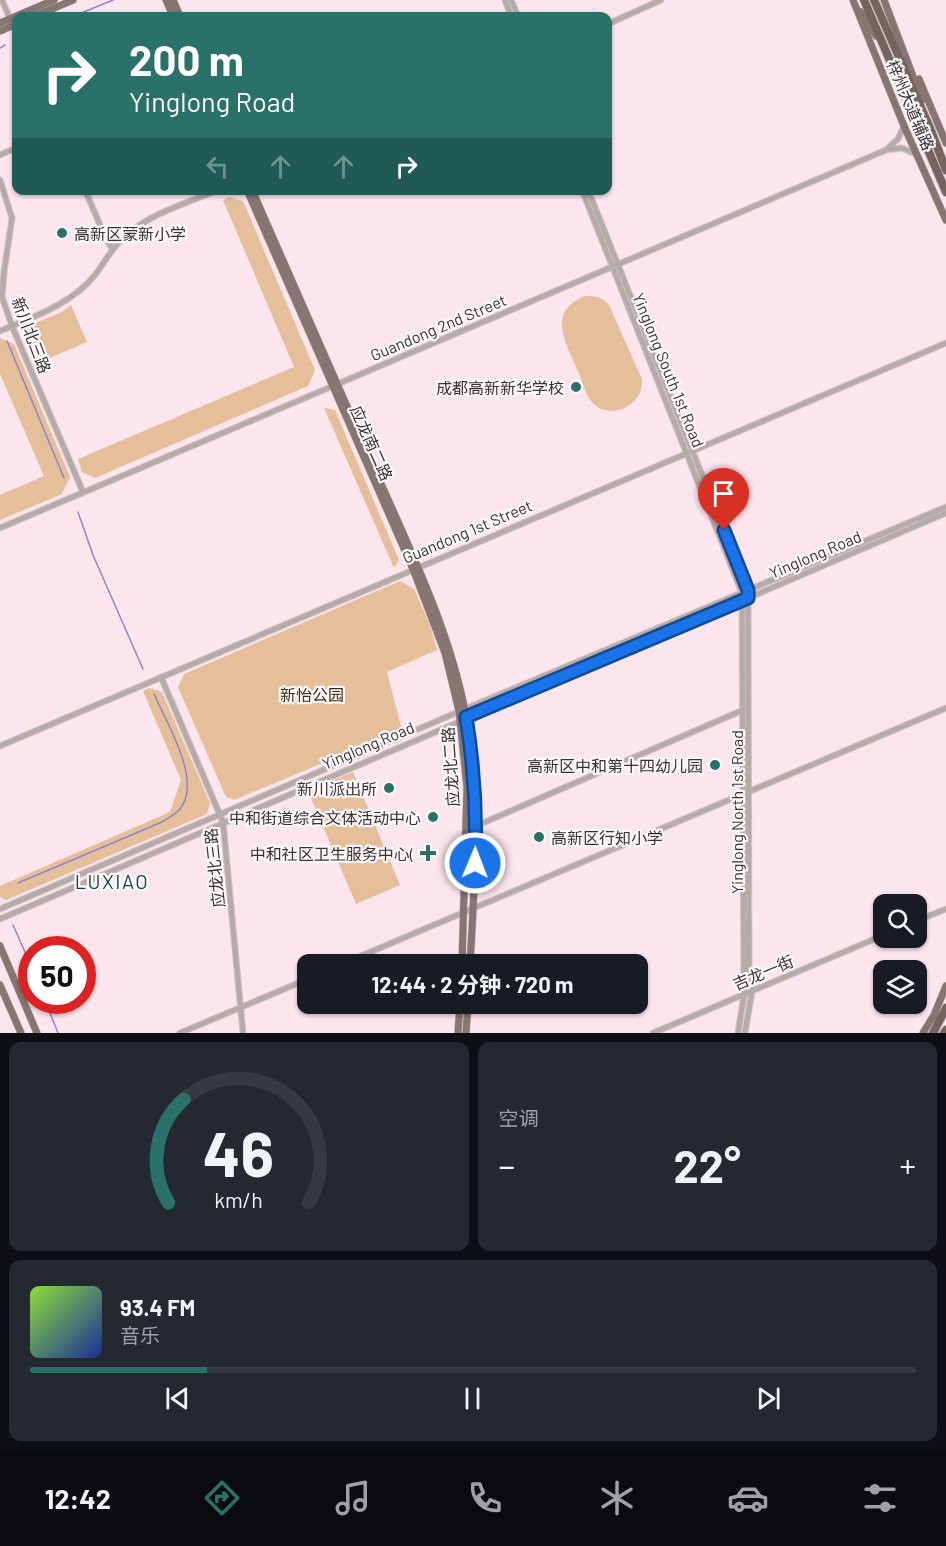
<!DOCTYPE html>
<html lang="zh">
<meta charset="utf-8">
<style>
:root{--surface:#171b24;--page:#242831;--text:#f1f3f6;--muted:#9ea1a6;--line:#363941;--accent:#297169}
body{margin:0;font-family:Barlow,"Noto Sans SC",sans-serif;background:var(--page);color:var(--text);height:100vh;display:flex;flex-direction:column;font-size:22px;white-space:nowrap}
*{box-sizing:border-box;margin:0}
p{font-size:20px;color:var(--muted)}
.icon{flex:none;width:33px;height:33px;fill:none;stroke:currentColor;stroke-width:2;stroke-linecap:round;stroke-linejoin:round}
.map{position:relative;height:1033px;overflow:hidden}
.sheet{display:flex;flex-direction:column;gap:9px;padding:9px;background:#0d0f14;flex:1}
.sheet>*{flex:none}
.top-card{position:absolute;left:12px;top:12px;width:600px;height:183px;border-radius:12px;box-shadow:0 2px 4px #0004;background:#297169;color:#fff;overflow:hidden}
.controls{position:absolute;left:873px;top:894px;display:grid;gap:12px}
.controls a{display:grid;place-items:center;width:54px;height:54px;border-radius:12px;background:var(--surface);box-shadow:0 2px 4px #0004;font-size:30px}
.speed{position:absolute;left:18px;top:936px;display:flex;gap:12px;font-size:30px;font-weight:700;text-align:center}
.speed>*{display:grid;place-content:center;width:78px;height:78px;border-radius:50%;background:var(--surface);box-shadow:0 2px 4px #0004;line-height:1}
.speed .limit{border:9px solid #d22;background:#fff;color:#111}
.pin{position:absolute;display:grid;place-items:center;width:51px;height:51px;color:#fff;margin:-62px -26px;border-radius:50% 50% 50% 0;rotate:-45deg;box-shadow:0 0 6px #0007}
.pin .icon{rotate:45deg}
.me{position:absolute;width:66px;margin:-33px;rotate:1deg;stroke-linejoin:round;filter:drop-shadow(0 0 4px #0008)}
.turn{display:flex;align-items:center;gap:21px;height:126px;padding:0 18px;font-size:27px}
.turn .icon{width:78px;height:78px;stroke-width:2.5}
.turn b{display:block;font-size:42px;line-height:51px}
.lanes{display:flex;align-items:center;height:57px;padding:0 18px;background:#0003;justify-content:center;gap:30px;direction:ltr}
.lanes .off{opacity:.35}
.big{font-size:45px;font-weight:700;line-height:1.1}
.sheet .widget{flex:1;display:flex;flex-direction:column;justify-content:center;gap:9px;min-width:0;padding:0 21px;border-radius:12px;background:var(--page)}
.sheet .dial{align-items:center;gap:0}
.dial svg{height:156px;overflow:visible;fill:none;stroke:var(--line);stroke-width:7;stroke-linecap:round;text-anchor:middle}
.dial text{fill:var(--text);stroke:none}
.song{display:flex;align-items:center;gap:18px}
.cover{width:72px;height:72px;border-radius:9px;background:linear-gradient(135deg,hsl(90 70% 55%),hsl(230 70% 35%))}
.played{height:6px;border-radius:3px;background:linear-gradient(90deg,var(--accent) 20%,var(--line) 20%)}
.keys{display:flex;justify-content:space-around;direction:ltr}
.heat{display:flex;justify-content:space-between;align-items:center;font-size:33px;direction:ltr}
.sheet .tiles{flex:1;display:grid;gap:9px;grid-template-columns:1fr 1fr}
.widget:last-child{grid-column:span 2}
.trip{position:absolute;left:297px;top:954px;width:351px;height:60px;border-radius:12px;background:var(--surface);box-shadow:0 2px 4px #0004;font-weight:700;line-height:60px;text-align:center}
.tab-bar{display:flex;height:96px;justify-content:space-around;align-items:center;background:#090b0e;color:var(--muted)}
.tab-bar .icon{width:42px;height:42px}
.tab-bar .active{color:var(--accent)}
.tab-bar b{font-size:27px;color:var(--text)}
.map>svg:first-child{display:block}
.green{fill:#e4bf9a}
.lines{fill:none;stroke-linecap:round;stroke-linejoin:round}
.stream{stroke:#8d85c8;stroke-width:1.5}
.minor-casing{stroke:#d5c1c7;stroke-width:7}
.major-casing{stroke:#d5c1c7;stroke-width:8}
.highway-casing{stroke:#d5c1c7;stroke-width:10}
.minor{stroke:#b5aba9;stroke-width:5}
.major{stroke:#877571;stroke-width:7}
.highway{stroke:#76625e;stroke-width:8}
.route-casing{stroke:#114b97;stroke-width:15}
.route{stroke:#1a73e8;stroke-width:10}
.poi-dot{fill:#297169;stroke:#fdf8f9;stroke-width:2}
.labels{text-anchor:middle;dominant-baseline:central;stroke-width:4.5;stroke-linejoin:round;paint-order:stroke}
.street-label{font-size:16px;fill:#393133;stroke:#fdf8f9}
.poi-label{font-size:16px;fill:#393133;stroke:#fdf8f9;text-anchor:end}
.park-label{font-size:16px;fill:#3f290f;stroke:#fdf8f9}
.quarter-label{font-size:20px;letter-spacing:1.5px;fill:#0a4943;stroke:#fdf8f9}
</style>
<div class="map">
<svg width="946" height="1033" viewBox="0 0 946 1033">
<rect width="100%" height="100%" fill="#fce5ec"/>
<path class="green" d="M 229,197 L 243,201 L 315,370 L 308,386 L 95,478 L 82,472 L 78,459 L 294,367 L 223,200 Z
M 584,296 C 595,296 601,296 609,305 L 642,379 C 645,405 609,423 591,401 C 585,394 582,380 578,371 C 566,343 546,313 584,296 Z
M 71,305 L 87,342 L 38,363 L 26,336 L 30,325 L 62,312 Z
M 0,338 L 14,344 L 70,477 L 62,494 L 0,520 L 0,495 L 44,476 L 0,374 Z
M 324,408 L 335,410 L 399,560 L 394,568 Z
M 400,581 L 414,589 L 430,625 L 437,650 L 387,672 L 402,730 L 234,800 L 226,797 L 178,687 L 184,674 Z
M 149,688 L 162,692 L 210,803 L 207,814 L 6,900 L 0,897 L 0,886 L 170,812 L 181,780 L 143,691 Z
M 353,772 L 400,885 L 356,904 L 308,791 Z"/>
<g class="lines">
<path class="stream" d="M 74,16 L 113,0
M 0,48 L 5,45
M 7,341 L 64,478
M 78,512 L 93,555 L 143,669
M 18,883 L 162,822 C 168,818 175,815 180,809 C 203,781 166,722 154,694
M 13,925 L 32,968
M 45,1000 L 58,1033"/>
<defs>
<path id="minor" d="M 2,0 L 16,33
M 505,0 L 511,16
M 511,0 L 518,16
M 608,24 L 661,0
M 887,149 L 898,139 L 904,126
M 0,155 L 16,148
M 0,180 L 12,218 L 4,272 L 2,297 L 12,326 L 83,492
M 85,190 L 106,239 L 112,248
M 582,190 L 742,593 L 744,995 L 738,1033
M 588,190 L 748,590 L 749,978 L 752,991 L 745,1033
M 0,331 C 33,317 72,304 95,275 C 106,261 112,247 126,235 C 152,213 187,203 218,190
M 0,528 L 886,150 L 902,148 L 916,154
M 161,677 L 223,822 L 243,1033
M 0,746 L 946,343
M 476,826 L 743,710
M 0,909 L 465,709 L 946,507
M 0,919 L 946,513
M 916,921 L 946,909
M 342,964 L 946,708
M 180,1033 L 308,979
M 653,1033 L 884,935"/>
<path id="major" d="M 166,0 L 173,16
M 173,0 L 180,16
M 853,0 L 904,126 L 946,220
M 884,0 L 922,100
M 861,12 L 876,36
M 35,16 L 73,0
M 0,23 L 54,0
M 0,31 L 16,24
M 919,79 L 946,143
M 247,190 L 413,569 L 445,653 L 459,711 L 467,787 L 462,964
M 252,190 C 294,286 336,382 378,477 C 412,554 449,629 465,711 C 481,795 475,880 470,964
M 0,946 L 37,1033
M 0,985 L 21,1033
M 458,1033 L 460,1004
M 466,1033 L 468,1004
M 923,1033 L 934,1015 L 946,986"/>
<path id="highway" d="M 864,0 L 946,192
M 874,0 L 930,128 L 946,170
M 933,1033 L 946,1008
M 944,1033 L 946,1030"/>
</defs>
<use href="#minor" class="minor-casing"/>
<use href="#major" class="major-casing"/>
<use href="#highway" class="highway-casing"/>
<use href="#minor" class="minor"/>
<use href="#major" class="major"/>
<use href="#highway" class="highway"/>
</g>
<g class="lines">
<defs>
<path id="route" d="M 475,863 C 477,814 474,766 466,717 L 748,598 L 748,590 L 724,530"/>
</defs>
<use href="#route" class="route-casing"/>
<use href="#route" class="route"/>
</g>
<g class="poi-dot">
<circle cx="62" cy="233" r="6"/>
<circle cx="576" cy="387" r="6"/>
<circle cx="715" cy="765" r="6"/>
<circle cx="389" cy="788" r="6"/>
<circle cx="433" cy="817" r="6"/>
<circle cx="539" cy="837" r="6"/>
<path d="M425 844h6v6h6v6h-6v6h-6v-6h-6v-6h6z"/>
</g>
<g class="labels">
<g class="street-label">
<text transform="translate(911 105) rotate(67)">梓州大道辅路</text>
<text transform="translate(438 327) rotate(-23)">Guandong 2nd Street</text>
<text transform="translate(32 335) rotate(69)">新川北三路</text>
<text transform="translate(669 370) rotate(68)">Yinglong South 1st Road</text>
<text transform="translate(372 443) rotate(66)">应龙南二路</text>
<text transform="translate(467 531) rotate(-23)">Guandong 1st Street</text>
<text transform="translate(815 554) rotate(-23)">Yinglong Road</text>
<text transform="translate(368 745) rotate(-23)">Yinglong Road</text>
<text transform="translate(450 767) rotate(-94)">应龙北二路</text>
<text transform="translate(736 812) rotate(-90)">Yinglong North 1st Road</text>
<text transform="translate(214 868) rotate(-96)">应龙北三路</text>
<text transform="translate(763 972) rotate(-23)">吉龙一街</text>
</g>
<g class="poi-label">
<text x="74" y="233" text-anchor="start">高新区蒙新小学</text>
<text x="564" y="387">成都高新新华学校</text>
<text x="703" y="765">高新区中和第十四幼儿园</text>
<text x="377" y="788">新川派出所</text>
<text x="421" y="817">中和街道综合文体活动中心</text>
<text x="551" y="837" text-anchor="start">高新区行知小学</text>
<text x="414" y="853">中和社区卫生服务中心(</text>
</g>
<g class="park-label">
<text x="312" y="694">新怡公园</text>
</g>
<g class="quarter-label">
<text x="112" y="881">LUXIAO</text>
</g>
</g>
</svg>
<div class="controls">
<a><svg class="icon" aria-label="search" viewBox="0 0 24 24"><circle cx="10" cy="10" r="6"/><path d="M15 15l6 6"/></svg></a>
<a><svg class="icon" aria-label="layers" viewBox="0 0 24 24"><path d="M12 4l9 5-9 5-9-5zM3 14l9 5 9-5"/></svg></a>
</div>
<div class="speed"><div class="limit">50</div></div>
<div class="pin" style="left:724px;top:530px;background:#d93025"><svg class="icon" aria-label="arrive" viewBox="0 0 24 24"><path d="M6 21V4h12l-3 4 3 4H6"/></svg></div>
<svg class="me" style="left:475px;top:863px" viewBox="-20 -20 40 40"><circle r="17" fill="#1a73e8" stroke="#fff" stroke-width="3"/><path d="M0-11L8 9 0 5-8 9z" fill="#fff"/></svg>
<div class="trip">12:44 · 2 分钟 · 720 m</div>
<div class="top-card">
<div class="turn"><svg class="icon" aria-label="right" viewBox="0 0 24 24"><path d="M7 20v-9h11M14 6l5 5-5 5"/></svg><div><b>200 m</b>Yinglong Road</div></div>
<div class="lanes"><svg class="icon off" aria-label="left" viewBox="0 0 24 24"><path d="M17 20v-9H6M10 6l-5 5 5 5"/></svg><svg class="icon off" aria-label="ahead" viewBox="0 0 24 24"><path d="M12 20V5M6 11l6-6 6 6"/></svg><svg class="icon off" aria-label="ahead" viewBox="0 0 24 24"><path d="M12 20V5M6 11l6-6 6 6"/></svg><svg class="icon" aria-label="right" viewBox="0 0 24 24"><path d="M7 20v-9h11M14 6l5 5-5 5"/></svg></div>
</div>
</div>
<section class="sheet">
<div class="tiles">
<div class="widget dial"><svg viewBox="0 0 100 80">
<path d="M14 69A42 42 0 1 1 86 69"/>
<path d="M14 69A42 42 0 0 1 22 16" stroke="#297169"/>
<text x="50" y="56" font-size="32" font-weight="700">46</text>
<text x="50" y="72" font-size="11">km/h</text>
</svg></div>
<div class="widget"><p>空调</p>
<div class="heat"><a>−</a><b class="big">22°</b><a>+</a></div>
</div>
<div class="widget">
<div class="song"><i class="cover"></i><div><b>93.4 FM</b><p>音乐</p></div></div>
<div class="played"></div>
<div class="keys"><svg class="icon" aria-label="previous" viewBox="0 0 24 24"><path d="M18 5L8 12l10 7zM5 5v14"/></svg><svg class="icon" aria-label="pause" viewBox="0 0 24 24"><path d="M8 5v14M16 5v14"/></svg><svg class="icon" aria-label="next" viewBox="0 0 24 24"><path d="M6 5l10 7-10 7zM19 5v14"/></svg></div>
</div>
</div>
</section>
<nav class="tab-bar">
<b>12:42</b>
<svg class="icon active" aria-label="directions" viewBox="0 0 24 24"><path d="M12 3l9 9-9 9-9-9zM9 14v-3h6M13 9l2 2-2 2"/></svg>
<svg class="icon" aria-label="music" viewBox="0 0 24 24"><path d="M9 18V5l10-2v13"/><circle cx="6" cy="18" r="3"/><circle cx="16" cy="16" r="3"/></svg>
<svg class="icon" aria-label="phone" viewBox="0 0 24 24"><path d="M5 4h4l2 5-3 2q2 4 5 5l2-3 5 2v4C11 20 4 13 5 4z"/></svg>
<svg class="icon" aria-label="climate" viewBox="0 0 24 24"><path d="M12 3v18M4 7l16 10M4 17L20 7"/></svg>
<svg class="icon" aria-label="car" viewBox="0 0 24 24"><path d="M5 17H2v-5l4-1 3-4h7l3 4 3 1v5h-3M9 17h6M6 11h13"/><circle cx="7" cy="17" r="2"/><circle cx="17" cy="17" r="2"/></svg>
<svg class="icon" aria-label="filters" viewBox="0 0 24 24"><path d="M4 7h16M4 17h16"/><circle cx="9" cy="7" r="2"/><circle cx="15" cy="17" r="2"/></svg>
</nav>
